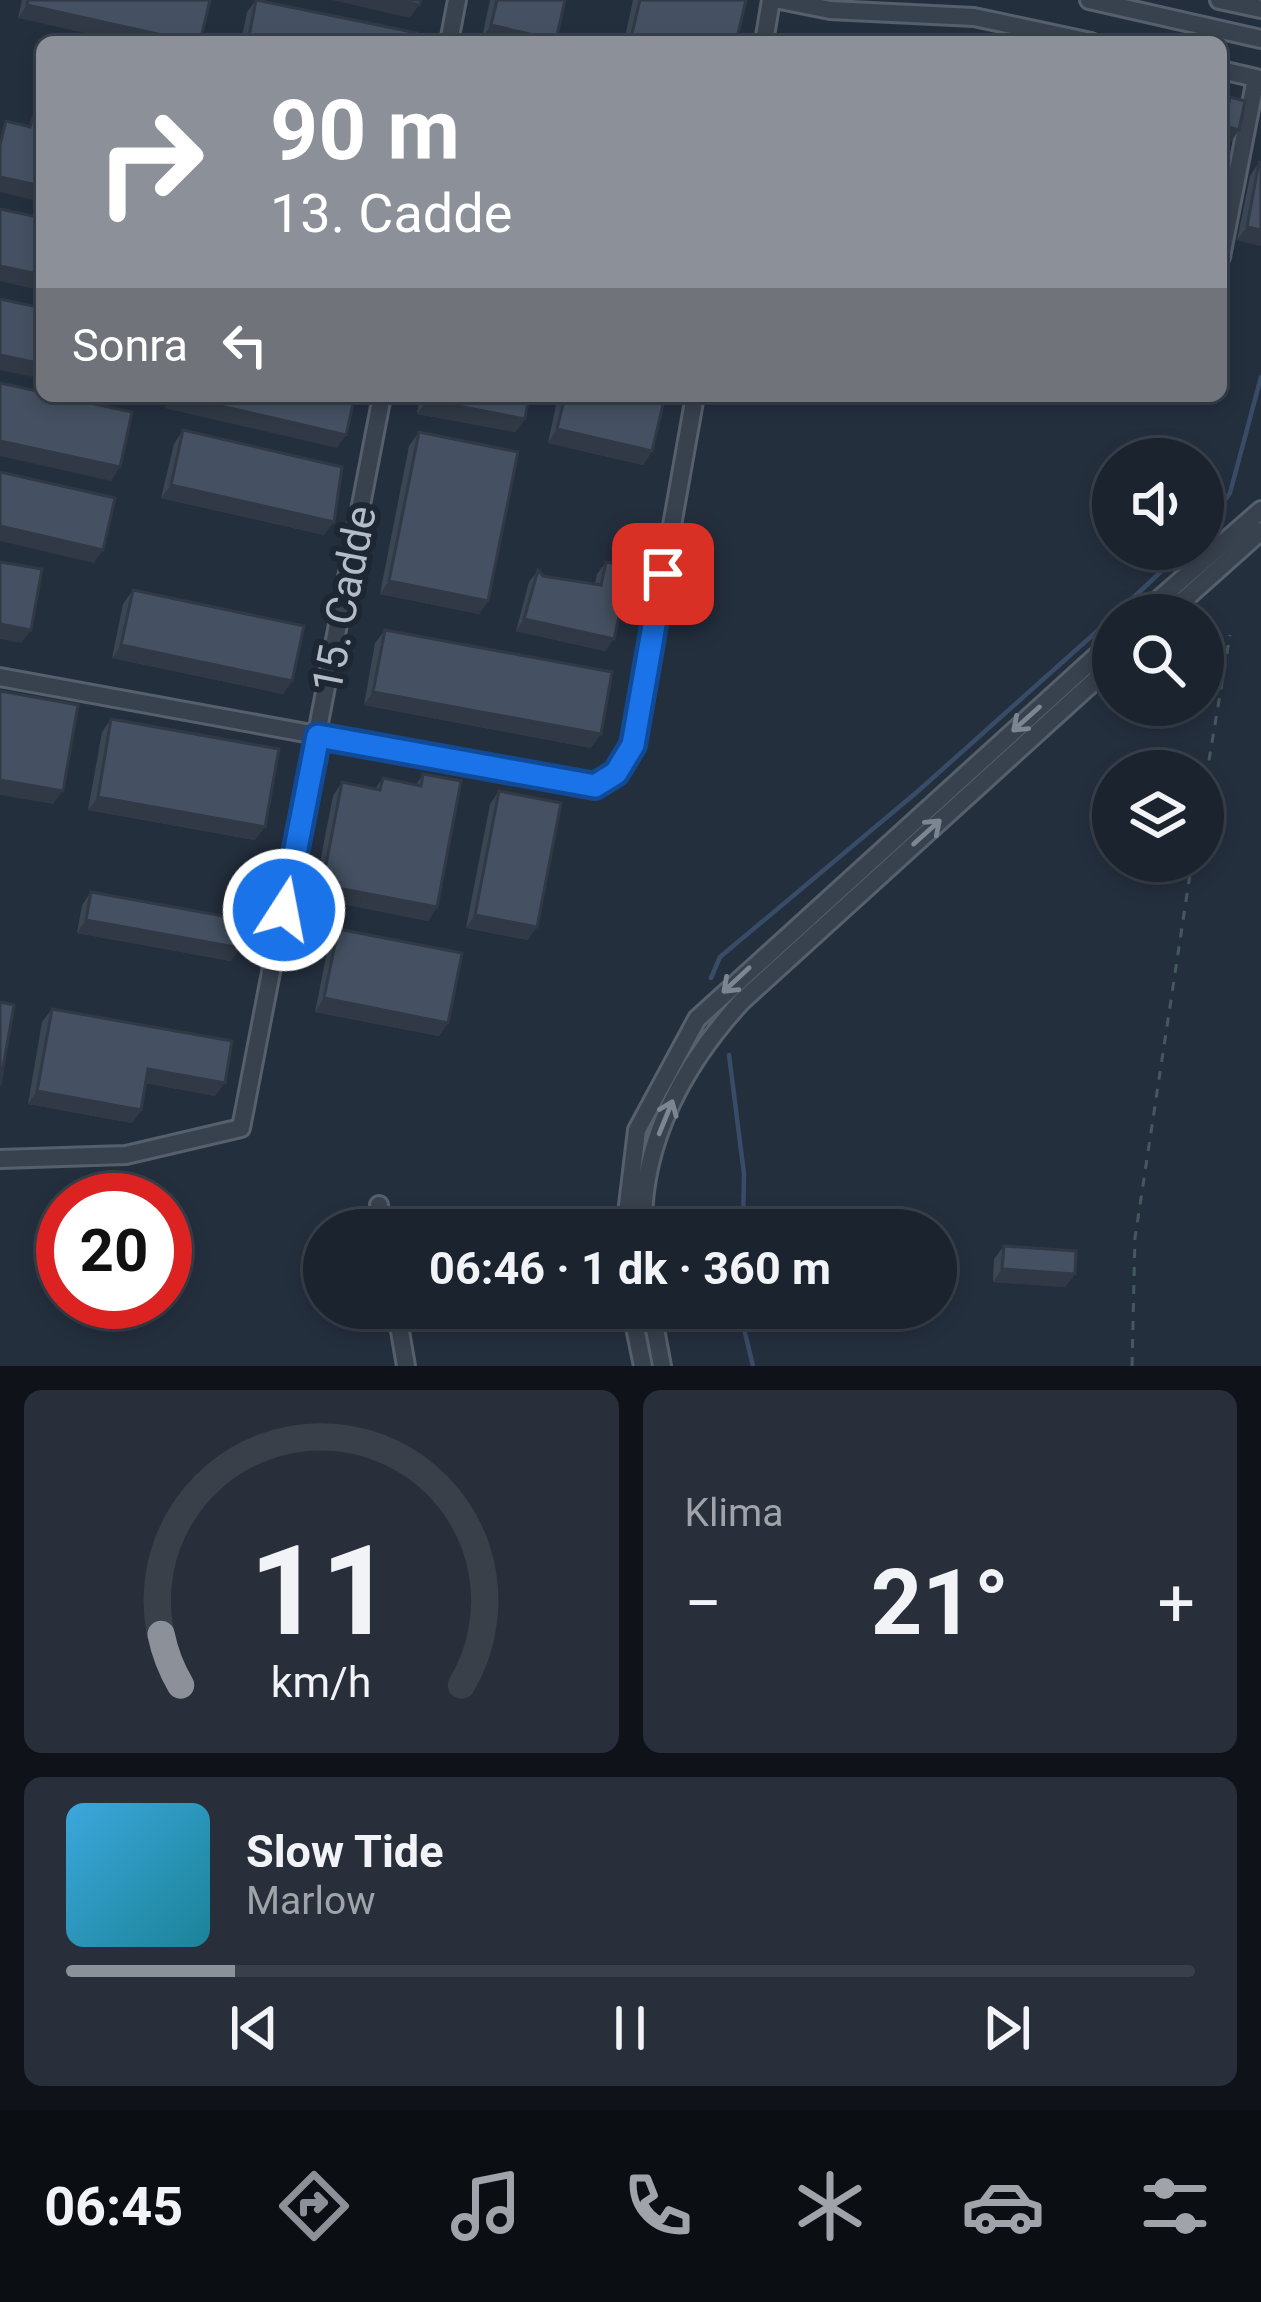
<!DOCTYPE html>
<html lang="tr">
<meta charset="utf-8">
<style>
:root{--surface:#1b232e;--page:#282f3a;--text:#f1f3f6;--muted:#a0a4aa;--line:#39404a;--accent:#8c9099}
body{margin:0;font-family:Roboto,sans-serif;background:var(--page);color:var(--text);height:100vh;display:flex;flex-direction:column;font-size:45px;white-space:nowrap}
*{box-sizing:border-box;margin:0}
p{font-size:39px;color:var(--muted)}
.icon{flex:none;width:66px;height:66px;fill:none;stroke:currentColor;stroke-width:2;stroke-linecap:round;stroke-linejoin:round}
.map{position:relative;height:1366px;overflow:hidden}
.details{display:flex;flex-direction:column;gap:24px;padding:24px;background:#0f1319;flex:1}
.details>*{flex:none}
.banner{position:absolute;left:36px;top:36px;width:1191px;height:366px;border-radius:18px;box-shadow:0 6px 18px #0003,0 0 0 3px var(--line);background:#8c9099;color:#fff;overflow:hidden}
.buttons{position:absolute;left:1092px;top:438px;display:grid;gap:24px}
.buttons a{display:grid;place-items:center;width:132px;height:132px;border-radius:50%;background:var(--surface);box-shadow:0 6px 18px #0003,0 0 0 3px var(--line);font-size:60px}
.speed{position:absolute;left:36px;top:1173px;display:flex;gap:24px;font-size:60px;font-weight:700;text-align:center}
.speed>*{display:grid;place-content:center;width:156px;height:156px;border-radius:50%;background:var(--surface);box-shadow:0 6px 18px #0003,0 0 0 3px var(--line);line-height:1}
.speed .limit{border:18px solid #d22;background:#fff;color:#111}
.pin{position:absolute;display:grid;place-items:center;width:102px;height:102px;color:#fff;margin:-51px;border-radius:24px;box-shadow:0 6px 18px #0006}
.me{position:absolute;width:132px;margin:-66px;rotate:11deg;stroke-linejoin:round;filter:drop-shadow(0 0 9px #0008)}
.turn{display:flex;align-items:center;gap:42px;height:252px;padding:0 36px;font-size:54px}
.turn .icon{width:156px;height:156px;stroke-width:2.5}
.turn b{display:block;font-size:84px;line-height:102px}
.then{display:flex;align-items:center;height:114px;padding:0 36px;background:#0003;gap:24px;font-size:45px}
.big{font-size:90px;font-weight:700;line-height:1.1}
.details .widget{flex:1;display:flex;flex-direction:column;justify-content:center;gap:18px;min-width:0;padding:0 42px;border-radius:18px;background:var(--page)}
.details .dial{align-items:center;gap:0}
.dial svg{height:312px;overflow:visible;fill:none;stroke:var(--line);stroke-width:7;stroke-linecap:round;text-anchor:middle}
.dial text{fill:var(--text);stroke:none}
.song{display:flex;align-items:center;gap:36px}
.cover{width:144px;height:144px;border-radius:18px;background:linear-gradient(135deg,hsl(200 70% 55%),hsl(190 70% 35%))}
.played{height:12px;border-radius:6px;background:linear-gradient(90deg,var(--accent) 15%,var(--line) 15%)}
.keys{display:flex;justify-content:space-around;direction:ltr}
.heat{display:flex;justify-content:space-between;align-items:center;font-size:66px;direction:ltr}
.details .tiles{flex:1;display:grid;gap:24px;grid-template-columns:1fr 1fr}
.widget:last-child{grid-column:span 2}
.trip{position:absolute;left:303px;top:1209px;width:654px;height:120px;border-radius:60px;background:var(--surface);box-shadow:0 6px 18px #0003,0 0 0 3px var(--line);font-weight:700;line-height:120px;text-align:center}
.menu{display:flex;height:192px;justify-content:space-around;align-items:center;background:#0b0e12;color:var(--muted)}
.menu .icon{width:84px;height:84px}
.menu .current{color:var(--accent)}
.menu b{font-size:54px;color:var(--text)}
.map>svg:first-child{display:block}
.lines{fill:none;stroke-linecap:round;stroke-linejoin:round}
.stream{stroke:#394c67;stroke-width:4.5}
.minor-casing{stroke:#565f6c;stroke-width:22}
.path{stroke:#44595c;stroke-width:3;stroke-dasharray:9 9;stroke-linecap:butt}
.minor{stroke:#38414e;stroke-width:16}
.wall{fill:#3b4654}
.shaded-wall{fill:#303945}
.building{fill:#455162;stroke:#303945;stroke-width:3}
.oneway{stroke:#7c8592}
.route-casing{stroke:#114b97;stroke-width:30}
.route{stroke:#1a73e8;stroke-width:21}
.labels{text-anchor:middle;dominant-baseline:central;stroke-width:12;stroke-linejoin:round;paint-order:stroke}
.street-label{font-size:42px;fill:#b4bcc9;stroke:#1d2633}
</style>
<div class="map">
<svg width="1261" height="1366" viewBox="0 0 1261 1366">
<rect width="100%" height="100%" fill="#242f3e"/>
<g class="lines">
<path class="stream" d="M 1203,531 L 1230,493 L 1261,377
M 1115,615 L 1185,549
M 711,978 L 720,957 L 917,792 L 1113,617
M 729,1055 L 744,1174 L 743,1230
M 739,1308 L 753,1366"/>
<defs>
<path id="minor" d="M 780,0 L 830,10 L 974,17 L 1091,42
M 1089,0 L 1261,39
M 1219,0 L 1261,9
M 449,42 L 457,0
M 764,42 L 771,0
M 1221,70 L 1256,78 L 1221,257
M 1141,615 L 1261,510
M 1167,615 L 1261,531
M 0,677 L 595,786 L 622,767 L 633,745 L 695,396
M 0,1159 L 126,1155 L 241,1128 L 382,396
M 379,1205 L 383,1230
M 625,1230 L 637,1130 L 697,1019 L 1113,641
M 643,1230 C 641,1142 684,1064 742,1001 L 1113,664
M 396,1308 L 406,1366
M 631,1308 L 643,1366
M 651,1308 L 662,1366"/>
</defs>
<use href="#minor" class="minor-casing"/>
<path class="path" d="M 1203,796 L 1230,635
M 1132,1366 L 1135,1238 L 1192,861"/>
<use href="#minor" class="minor"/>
</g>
<path class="wall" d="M 22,0 L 210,0 L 18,18 Z
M 256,0 L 415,42 L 241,42 L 247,12 Z
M 490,0 L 565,0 L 556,40 L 554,42 L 498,42 L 482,38 Z
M 633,0 L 746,0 L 736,42 L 624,42 Z
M 1230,97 L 1239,130 L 1230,143 L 1221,141 L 1221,110 Z
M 1259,162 L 1261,246 L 1237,240 L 1250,176 Z
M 420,396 L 529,396 L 525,419 L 515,432 L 417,414 Z
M 558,396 L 665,396 L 652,451 L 643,465 L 548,443 Z
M 183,430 L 324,535 L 161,498 L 174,444 Z
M 419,432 L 488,601 L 479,614 L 380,594 L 409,446 Z
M 606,562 L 605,651 L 516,631 L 529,582 L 538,570 L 543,576 L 595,584 L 597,574 Z
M 133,590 L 292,681 L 283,694 L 112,658 L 123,604 Z
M 385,630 L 591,748 L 364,705 L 375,643 Z
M 111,719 L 255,840 L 88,810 L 102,732 Z
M 423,774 L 437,907 L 428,921 L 313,898 L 333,796 L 342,782 L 375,789 L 383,778 L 416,785 Z
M 499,791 L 528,940 L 466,928 L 490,804 Z
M 91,892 L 231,961 L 77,933 L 82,905 Z
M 338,929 L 448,1023 L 439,1036 L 315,1012 L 329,942 Z
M 52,1009 L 215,1096 L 146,1083 L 141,1110 L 132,1123 L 28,1104 L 42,1022 Z
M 1004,1246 L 1075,1274 L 1065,1287 L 993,1282 L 994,1259 Z"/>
<path class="shaded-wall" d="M 332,0 L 400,0 L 419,5 L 410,18 Z
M 27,5 L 193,42 L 124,42 L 18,18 Z
M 491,25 L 556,40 L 554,42 L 498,42 L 482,38 Z
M 1224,126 L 1239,130 L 1230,143 L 1221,141 L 1221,130 Z
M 0,177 L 42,186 L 42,202 L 0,192 Z
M 1247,227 L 1261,230 L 1261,246 L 1237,240 Z
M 0,266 L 42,275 L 42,291 L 0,281 Z
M 0,355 L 42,364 L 42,379 L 0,370 Z
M 172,396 L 178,396 L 346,435 L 337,448 L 164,408 Z
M 427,400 L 525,419 L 515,432 L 417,414 Z
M 557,429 L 652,451 L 643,465 L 548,443 Z
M 0,441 L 120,467 L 111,481 L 0,456 Z
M 171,485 L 334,522 L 324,535 L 161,498 Z
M 0,526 L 103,550 L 94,563 L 0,541 Z
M 389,581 L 488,601 L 479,614 L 380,594 Z
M 524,619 L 614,639 L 605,651 L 516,631 Z
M 0,624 L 31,630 L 21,643 L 0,639 Z
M 121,645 L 292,681 L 283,694 L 112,658 Z
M 373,692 L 601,734 L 591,748 L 364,705 Z
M 0,780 L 63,791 L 53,804 L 0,795 Z
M 98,797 L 265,827 L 255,840 L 88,810 Z
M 322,885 L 437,907 L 428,921 L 313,898 Z
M 475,915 L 537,927 L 528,940 L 466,928 Z
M 86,920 L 240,948 L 231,961 L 77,933 Z
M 324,998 L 448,1023 L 439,1036 L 315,1012 Z
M 148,1069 L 225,1083 L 215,1096 L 139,1082 Z
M 37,1091 L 141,1110 L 132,1123 L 28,1104 Z
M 1002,1269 L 1075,1274 L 1065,1287 L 993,1282 Z"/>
<path class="building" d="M 28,0 L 210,0 L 200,42 L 193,42 L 27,5 Z
M 256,0 L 417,33 L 415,42 L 248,42 Z
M 400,0 L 421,0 L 419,5 Z
M 497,0 L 565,0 L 556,40 L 491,25 Z
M 640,0 L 746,0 L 736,42 L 630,42 Z
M 1230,97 L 1245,101 L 1239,130 L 1224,126 Z
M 33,117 L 42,119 L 42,186 L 0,177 L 0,145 L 6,121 L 30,127 Z
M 1259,162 L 1261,163 L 1261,230 L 1247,227 Z
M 0,209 L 42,218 L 42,275 L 0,266 Z
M 0,299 L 42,308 L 42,364 L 0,355 Z
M 0,383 L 42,392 L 42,396 L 58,396 L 132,412 L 120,467 L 0,441 Z
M 178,396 L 355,396 L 346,435 Z
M 427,396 L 529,396 L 525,419 L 427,400 Z
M 565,396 L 665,396 L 652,451 L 557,429 Z
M 183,430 L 342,467 L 334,522 L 171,485 Z
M 419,432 L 518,452 L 488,601 L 389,581 Z
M 0,472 L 115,498 L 103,550 L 0,526 Z
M 0,562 L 42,569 L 31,630 L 0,624 Z
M 606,562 L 630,567 L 614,639 L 524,619 L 538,570 L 543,576 L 601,585 Z
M 133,590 L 304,626 L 292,681 L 121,645 Z
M 385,630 L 612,672 L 601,734 L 373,692 Z
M 0,691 L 78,705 L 63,791 L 0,780 Z
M 111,719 L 279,749 L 265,827 L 98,797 Z
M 423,774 L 461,781 L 437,907 L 322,885 L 342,782 L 380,790 L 383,778 L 421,786 Z
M 499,791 L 561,803 L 537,927 L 475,915 Z
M 91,892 L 245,920 L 240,948 L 86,920 Z
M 338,929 L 462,953 L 448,1023 L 324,998 Z
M 0,1002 L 14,1005 L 0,1085 Z
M 52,1009 L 232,1041 L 225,1083 L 148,1069 L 141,1110 L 37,1091 Z
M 1004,1246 L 1076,1251 L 1075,1274 L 1002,1269 Z"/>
<defs><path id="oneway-shaft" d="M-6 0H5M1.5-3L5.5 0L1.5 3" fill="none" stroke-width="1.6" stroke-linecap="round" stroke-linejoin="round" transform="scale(3)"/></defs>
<g class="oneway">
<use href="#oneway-shaft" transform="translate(1026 719) rotate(138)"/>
<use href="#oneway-shaft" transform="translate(927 832) rotate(-42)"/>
<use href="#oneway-shaft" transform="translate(736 980) rotate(137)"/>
<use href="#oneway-shaft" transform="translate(666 1117) rotate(-68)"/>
</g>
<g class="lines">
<defs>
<path id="route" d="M 284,910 L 318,736 L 595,786 L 616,773 L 633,745 L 663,574"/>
</defs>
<use href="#route" class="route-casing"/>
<use href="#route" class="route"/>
</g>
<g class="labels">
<g class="street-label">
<text transform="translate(344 599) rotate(-79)">15. Cadde</text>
</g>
</g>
</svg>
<div class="buttons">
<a><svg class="icon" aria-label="sound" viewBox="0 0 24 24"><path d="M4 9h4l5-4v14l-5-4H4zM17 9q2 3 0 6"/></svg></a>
<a><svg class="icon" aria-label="search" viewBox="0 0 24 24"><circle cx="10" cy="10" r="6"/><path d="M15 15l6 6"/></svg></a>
<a><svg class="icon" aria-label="layers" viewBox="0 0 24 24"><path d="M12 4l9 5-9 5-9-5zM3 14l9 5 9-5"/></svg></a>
</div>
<div class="speed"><div class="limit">20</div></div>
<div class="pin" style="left:663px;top:574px;background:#d93025"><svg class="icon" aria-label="arrive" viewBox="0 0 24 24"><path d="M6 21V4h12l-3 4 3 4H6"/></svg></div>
<svg class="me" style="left:284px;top:910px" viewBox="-20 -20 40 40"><circle r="17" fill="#1a73e8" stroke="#fff" stroke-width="3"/><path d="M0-11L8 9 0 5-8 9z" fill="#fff"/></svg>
<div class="trip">06:46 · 1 dk · 360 m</div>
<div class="banner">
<div class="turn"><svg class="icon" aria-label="right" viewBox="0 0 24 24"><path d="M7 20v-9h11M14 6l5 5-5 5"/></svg><div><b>90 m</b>13. Cadde</div></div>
<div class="then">Sonra<svg class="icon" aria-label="left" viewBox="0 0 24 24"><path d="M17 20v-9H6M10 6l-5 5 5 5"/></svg></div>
</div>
</div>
<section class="details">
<div class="tiles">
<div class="widget dial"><svg viewBox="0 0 100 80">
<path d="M14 69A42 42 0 1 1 86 69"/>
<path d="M14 69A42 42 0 0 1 9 56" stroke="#8c9099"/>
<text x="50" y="56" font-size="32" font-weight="700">11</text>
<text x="50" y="72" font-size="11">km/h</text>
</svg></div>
<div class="widget"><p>Klima</p>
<div class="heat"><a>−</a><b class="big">21°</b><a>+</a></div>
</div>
<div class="widget">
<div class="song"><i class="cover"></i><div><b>Slow Tide</b><p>Marlow</p></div></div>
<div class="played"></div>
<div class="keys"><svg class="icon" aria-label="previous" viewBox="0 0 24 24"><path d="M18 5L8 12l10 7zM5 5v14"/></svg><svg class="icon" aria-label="pause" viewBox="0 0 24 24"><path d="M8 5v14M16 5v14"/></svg><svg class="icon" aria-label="next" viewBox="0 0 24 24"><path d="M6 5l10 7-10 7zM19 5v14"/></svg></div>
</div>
</div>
</section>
<nav class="menu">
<b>06:45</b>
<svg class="icon current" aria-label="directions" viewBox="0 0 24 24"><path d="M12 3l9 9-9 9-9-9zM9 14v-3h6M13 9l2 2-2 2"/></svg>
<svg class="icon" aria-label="music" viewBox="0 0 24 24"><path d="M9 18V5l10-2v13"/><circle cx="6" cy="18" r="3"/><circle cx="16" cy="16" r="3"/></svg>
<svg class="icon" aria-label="phone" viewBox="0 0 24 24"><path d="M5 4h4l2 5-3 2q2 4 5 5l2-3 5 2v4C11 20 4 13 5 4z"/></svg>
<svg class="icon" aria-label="climate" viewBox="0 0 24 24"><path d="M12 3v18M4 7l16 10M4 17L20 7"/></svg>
<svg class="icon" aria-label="car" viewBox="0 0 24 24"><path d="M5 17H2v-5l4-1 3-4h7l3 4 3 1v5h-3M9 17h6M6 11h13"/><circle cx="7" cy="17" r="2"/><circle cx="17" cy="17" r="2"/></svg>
<svg class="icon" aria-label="filters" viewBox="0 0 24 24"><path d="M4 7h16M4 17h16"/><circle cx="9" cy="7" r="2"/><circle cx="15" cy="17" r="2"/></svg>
</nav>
